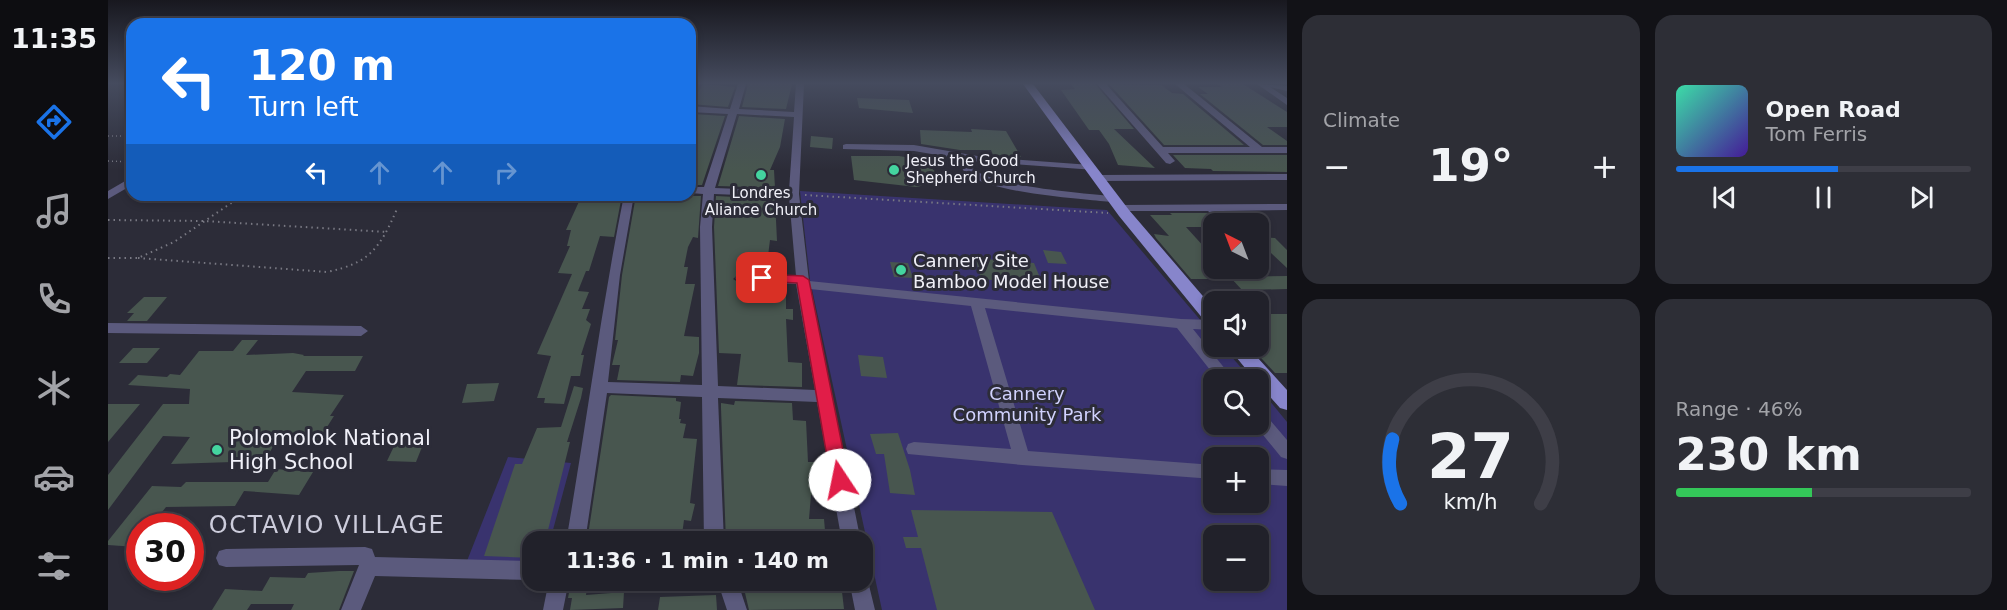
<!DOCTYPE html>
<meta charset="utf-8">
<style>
:root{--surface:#21212a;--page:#2d2e36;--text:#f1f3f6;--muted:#a2a3a8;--line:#3e3e47;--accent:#1a73e8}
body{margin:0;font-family:"DejaVu Sans",sans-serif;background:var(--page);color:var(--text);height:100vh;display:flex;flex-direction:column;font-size:22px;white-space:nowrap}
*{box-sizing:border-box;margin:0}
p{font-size:20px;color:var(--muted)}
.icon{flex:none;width:33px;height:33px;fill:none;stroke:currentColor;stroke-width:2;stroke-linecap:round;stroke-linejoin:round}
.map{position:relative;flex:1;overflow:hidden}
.side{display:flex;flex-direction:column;gap:15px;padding:15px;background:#121217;width:720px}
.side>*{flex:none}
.banner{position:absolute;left:18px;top:18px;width:570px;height:183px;border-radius:18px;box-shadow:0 3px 9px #0003,0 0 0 2px var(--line);background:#1a73e8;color:#fff;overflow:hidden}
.needle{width:39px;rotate:318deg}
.fabs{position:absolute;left:1095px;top:213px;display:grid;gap:12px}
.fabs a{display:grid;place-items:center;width:66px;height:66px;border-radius:12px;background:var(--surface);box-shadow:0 3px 9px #0003,0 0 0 2px var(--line);font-size:30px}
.speed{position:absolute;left:18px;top:513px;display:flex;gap:12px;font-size:30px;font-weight:700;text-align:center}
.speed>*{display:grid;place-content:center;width:78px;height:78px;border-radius:50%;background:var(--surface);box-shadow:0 3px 9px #0003,0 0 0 2px var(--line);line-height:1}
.speed .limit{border:9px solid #d22;background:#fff;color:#111}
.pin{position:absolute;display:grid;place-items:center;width:51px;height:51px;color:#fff;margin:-26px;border-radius:12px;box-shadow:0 3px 9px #0006}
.me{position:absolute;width:66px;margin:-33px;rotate:349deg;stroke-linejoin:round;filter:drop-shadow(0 0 4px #0008)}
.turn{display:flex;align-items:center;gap:21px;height:126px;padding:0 24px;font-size:27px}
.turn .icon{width:78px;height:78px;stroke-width:2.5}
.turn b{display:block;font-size:42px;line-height:51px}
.lanes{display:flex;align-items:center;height:57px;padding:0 24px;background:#0003;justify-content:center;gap:30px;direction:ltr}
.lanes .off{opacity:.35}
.big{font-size:45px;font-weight:800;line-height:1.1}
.side .tile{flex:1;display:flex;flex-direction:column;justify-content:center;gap:9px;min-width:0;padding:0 21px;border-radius:18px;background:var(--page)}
.side .dial{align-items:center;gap:0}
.dial svg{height:156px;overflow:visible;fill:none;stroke:var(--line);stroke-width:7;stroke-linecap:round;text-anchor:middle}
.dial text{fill:var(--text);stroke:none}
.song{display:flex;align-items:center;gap:18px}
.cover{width:72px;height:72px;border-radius:9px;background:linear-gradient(135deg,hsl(160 70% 55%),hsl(260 70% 35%))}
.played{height:6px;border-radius:3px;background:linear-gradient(90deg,var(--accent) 55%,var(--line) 55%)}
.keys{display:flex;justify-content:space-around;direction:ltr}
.heat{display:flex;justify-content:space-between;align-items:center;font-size:33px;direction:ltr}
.charge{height:9px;border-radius:4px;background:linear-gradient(90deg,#34c759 46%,var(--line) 0)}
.side .tiles{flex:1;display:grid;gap:15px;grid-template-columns:repeat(2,1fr)}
.trip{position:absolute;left:414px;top:531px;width:351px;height:60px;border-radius:18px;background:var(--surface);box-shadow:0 3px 9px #0003,0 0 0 2px var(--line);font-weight:800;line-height:60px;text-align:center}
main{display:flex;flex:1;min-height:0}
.menu{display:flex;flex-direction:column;width:108px;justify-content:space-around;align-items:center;background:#0d0d11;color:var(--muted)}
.menu .icon{width:42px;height:42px}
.menu .selected{color:var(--accent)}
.menu b{font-size:27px;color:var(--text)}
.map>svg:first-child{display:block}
.green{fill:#39336e;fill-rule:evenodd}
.building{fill:#48564f}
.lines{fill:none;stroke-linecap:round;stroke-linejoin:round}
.path-far1{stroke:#797983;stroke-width:1.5;stroke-dasharray:1 3;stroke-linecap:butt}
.path{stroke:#797983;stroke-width:2;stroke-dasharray:1.5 4;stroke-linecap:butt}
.minor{fill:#5b5a7d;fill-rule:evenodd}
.major{fill:#8785cb;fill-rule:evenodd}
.route{fill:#e11d48;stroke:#92132f;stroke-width:1.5}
.poi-dot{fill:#44d49f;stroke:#2c2c38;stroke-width:2}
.labels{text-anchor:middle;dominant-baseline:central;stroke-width:6;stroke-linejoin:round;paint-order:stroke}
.far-poi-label{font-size:15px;fill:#f0f0f8;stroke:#2c2c38;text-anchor:start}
.poi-label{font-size:18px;fill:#f0f0f8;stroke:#2c2c38;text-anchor:start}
.park-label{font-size:18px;fill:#d1d2fe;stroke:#2c2c38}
.near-poi-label{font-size:21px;fill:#f0f0f8;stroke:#2c2c38;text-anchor:start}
.near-neighbourhood-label{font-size:24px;letter-spacing:1.5px;fill:#cdcddc;stroke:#2c2c38}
</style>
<main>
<nav class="menu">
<b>11:35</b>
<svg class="icon selected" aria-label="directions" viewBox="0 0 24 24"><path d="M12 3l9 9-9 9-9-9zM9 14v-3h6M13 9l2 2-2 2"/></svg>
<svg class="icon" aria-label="music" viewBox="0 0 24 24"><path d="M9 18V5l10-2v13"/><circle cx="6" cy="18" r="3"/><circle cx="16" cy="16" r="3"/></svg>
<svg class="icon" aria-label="phone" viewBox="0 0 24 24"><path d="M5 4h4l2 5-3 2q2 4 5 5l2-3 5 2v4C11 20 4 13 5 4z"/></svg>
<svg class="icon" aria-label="climate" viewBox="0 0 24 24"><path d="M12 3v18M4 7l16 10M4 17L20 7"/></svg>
<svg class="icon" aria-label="car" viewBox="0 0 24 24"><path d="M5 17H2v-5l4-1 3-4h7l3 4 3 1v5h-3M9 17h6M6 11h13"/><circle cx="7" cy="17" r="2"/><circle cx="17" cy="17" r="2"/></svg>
<svg class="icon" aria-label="filters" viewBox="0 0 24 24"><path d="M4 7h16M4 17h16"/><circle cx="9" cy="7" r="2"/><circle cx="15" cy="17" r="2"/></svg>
</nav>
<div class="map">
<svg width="1179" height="610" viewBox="0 0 1179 610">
<rect width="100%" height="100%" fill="#2c2c38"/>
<path class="green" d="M 692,191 L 999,210 L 1105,335 L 1106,346 L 1115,347 L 1143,379 L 1106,380 L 1106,424 L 1150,424 L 1151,388 L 1179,422 L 1179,610 L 774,610 L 702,280 ZM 1106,458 L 1150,458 L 1150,502 L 1106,502 ZM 1106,536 L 1150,536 L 1150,580 L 1106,580 Z
M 400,457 L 463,463 L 442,541 L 424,542 L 424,570 L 357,566 Z"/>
<path class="building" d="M 595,84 L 627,87 L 620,107 L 582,104 Z
M 640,84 L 684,84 L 678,109 L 634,107 Z
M 963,84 L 987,84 L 1026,129 L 1006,129 L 1047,168 L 1010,165 L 1001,144 L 991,130 L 981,130 L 953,90 L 967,89 Z
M 1001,84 L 1053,85 L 1064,93 L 1075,94 L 1136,145 L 1056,145 Z
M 1110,84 L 1135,84 L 1179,112 L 1179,127 L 1159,127 L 1179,141 L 1179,145 L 1155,145 L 1092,94 L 1100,94 L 1090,87 L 1114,87 Z
M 749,98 L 801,100 L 805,113 L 751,108 Z
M 585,114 L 617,116 L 594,185 L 582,185 L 582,122 Z
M 631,116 L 677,119 L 672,147 L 662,170 L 666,170 L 667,188 L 610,186 Z
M 863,129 L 898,131 L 913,157 L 885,155 L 883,150 L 852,150 L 813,144 L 812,130 L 864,132 Z
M 703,136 L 725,138 L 724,149 L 702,147 Z
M 1065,155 L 1179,155 L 1179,172 L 1105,171 L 1103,169 L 1077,168 Z
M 743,156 L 791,156 L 814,160 L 829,173 L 828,178 L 818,185 L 808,187 L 746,180 Z
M 474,195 L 514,195 L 506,237 L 492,236 L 481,271 L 478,271 L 470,291 L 481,292 L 474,309 L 482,309 L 478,320 L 483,324 L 473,355 L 476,355 L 472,376 L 463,376 L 456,404 L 436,403 L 437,398 L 429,398 L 443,356 L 429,354 L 464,274 L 450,273 L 462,246 L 459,246 L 463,230 L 458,230 Z
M 528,195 L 593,196 L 590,238 L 585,237 L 580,247 L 576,267 L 580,267 L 577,284 L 587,284 L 576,336 L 591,337 L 591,353 L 585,376 L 573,375 L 572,382 L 509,380 L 512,365 L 504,365 L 510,340 L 507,340 L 514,275 Z
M 608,196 L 667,199 L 669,241 L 662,240 L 659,264 L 677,267 L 677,273 L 633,272 L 625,279 L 633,284 L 678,286 L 678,309 L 685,309 L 685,320 L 678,319 L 680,362 L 694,363 L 694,387 L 629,385 L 633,354 L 611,353 L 606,227 Z
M 1062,213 L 1099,213 L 1112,224 L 1106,224 L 1106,227 L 1078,227 L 1098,249 L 1106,249 L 1106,269 L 1116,279 L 1083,279 L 1048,238 L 1046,234 L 1061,236 L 1042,215 L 1064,215 Z
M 1150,237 L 1167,238 L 1179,250 L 1179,268 L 1163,253 L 1150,253 Z
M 935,250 L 953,252 L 959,264 L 940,263 Z
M 867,258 L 926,263 L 935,285 L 873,279 Z
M 782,262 L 800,263 L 805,278 L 786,277 Z
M 1179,276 L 1179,289 L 1134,290 L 1122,277 Z
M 36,297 L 59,297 L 39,321 L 19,321 L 26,313 L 19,313 Z
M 1150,314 L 1179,314 L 1179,373 L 1167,373 L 1142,346 L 1150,346 Z
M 134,340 L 150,340 L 138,355 L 185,353 L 196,355 L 195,356 L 255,356 L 247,371 L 198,371 L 184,392 L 236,395 L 222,416 L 226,416 L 209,443 L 168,441 L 157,461 L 63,464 L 82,437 L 55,436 L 0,510 L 0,475 L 55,404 L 81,404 L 82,389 L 20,385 L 30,375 L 59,377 L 62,374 L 72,375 L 91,351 L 125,351 Z
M 25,348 L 52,348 L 39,363 L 11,363 Z
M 750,355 L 775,357 L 779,378 L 753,376 Z
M 391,383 L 386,401 L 354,403 L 359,384 Z
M 466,386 L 475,388 L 473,398 L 459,442 L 462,442 L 437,542 L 424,542 L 424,558 L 376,556 L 407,464 L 414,464 L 429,428 L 453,427 Z
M 503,395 L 568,398 L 568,401 L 573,402 L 571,419 L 573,419 L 572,423 L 578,424 L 575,438 L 589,439 L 582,503 L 587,504 L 583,521 L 576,520 L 573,542 L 479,542 L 501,397 Z
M 627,401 L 684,403 L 685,420 L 698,421 L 700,462 L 708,462 L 710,481 L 708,496 L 703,495 L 701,519 L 716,519 L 718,542 L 677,542 L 660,537 L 659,542 L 618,542 L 613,408 L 613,403 L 626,405 Z
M 0,404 L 32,404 L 0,442 Z
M 790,433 L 802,470 L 807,495 L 782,493 L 776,454 L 768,454 L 762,434 Z
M 288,442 L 316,442 L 308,462 L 279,461 Z
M 168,469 L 205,472 L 191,495 L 136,491 L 127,506 L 58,507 L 43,526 L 32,526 L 32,542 L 28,547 L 0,545 L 0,541 L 44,486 L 73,487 L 78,482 L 160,482 Z
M 803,510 L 944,512 L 987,610 L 829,610 L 813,548 L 798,548 L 795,537 L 810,537 Z
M 231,571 L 246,571 L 231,610 L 183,610 L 186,604 L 143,604 L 139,610 L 104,610 L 117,589 L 154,591 L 162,577 L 197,578 L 200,573 Z
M 634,580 L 733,583 L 736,609 L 641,610 Z
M 463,582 L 480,582 L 478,595 L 516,592 L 515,608 L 462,610 L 464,598 L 460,598 Z
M 608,595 L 609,610 L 550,610 L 552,597 Z"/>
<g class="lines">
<path class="path-far1" d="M 0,136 L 24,136
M 0,161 L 24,162"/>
<path class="path" d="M 697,195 L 1000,213
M 0,220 L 96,221 L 279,232
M 0,258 L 30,258 L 66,242 L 135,195
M 30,258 L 219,272 C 262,263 272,248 289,209"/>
<path class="minor" d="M 630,84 L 638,84 L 631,109 L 686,112 L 688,84 L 696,84 L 691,194 L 701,281 L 1073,319 L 1106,320 L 1106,330 L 1085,329 L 1126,380 L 1110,380 L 1069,328 L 877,308 L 920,451 L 1106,465 L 1106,479 L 914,465 L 800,454 L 798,449 L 800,444 L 806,442 L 903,449 L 863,306 L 702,289 L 753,542 L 734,542 L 709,402 L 610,398 L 616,542 L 596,542 L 594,397 L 499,393 L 477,542 L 458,542 C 478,426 493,310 516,195 L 526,195 L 512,275 L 500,382 L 594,385 L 592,227 L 595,194 L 582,193 L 582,187 L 596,187 L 620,114 L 582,112 L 582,106 L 622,109 ZM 629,114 L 686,117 L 681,191 L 607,188 ZM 606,194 L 681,197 L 688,276 L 633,274 L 627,278 L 633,282 L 688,284 L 707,390 L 610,386 L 604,227 Z
M 989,84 L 998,84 L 1055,147 L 1142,147 L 1067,84 L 1076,84 L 1154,147 L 1179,147 L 1179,153 L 1060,153 L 1067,161 L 1062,164 L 1058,163 Z
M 1149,84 L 1179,86 L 1179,91 L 1162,87 L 1179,98 L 1179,105 Z
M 738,144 L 806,145 L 875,157 L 983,165 L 988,168 L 987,170 L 863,161 C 863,165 863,166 866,169 C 883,186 978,194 1005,196 L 1010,199 L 1005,202 L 992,201 C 961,198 885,192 860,175 C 854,171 853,166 853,159 L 806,151 L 735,149 L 735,145 Z
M 1179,174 L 1179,180 L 990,181 L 985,178 L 990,175 Z
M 24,177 L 24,185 L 0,199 L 0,191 Z
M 193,195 L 308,195 L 293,202 L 198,198 Z
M 1179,204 L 1179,210 L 1114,211 L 1129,224 L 1116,224 L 1100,211 L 1012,211 L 1006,208 L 1012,205 Z
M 0,323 L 253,326 L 260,331 L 253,336 L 0,333 Z
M 1150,412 L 1156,413 L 1179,440 L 1179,459 L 1173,457 L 1146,424 L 1150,424 Z
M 1150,469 L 1179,470 L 1179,486 L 1150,484 Z
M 257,547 L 264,549 L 267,557 L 424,561 L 424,580 L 267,576 L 253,610 L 233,610 L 251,565 L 118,567 L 111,565 L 108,558 L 111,551 L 118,549 Z
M 754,572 L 758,573 L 767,610 L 747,610 L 741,580 L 754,580 Z
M 441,580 L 461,580 L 455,610 L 435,610 Z
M 609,580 L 629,580 L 639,610 L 619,610 Z"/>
<path class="major" d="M 915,84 L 925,84 L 1021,210 L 1106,309 L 1106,327 L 1100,325 L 1011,216 Z
M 1119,346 L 1139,346 L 1179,390 L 1179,410 L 1172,408 L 1150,383 L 1150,380 L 1147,380 Z"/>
</g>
<linearGradient id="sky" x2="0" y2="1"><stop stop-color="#18181f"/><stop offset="0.49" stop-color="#454b5e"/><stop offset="1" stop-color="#454b5e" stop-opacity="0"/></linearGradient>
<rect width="1179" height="170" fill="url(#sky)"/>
<path class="route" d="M 654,274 L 695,276 L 701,280 L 741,480 L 738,486 L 732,488 L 726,486 L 723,480 L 689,283 L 649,281 L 649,275 Z"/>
<g class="poi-dot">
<circle cx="786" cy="170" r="6"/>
<circle cx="653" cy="175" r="6"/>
<circle cx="793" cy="270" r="6"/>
<circle cx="109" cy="450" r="6"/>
</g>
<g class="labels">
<g class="far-poi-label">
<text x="798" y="161">Jesus the Good<tspan x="798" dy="17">Shepherd Church</tspan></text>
<text x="653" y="193" text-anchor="middle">Londres<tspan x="653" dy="17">Aliance Church</tspan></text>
</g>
<g class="poi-label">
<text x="805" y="260">Cannery Site<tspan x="805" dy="21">Bamboo Model House</tspan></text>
</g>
<g class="park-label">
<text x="919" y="393">Cannery<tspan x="919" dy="21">Community Park</tspan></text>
</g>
<g class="near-poi-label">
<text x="121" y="438">Polomolok National<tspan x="121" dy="24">High School</tspan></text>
</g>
<g class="near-neighbourhood-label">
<text x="219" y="525">OCTAVIO VILLAGE</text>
</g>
</g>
</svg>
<div class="fabs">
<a><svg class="needle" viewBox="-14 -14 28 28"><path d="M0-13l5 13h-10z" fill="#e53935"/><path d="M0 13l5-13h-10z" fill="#a2a3a8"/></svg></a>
<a><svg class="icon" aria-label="sound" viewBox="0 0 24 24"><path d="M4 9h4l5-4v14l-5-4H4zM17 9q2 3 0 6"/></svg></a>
<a><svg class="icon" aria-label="search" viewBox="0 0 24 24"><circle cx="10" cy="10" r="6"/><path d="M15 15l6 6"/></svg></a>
<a>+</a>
<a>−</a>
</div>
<div class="speed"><div class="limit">30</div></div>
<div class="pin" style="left:654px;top:278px;background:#d93025"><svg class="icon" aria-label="arrive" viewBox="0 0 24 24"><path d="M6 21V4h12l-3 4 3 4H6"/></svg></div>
<svg class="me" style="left:732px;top:480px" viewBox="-20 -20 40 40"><circle r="19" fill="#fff"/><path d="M0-13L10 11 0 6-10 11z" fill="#e11d48"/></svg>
<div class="trip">11:36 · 1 min · 140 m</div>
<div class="banner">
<div class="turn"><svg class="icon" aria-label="left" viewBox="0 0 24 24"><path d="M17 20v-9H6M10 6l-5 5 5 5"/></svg><div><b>120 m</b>Turn left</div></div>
<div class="lanes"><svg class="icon" aria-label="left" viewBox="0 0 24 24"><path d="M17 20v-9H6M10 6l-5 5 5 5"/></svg><svg class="icon off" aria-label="ahead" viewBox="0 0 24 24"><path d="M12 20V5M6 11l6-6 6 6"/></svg><svg class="icon off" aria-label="ahead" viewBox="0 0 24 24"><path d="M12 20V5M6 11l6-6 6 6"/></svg><svg class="icon off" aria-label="right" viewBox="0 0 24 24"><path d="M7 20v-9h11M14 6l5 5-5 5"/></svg></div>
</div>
</div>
<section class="side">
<div class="tiles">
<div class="tile"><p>Climate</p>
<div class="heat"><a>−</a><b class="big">19°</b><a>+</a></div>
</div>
<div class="tile">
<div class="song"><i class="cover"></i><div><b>Open Road</b><p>Tom Ferris</p></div></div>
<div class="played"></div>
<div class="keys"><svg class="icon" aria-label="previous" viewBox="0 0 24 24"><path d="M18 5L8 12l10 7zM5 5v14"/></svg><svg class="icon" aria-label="pause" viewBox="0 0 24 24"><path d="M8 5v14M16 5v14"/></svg><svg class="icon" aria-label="next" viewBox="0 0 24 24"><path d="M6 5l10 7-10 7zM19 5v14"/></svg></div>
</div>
<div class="tile dial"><svg viewBox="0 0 100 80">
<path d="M14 69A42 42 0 1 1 86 69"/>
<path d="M14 69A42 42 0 0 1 10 36" stroke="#1a73e8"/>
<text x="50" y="56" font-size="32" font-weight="700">27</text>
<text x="50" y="72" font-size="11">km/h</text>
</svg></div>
<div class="tile"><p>Range · 46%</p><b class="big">230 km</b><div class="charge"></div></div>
</div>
</section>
</main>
